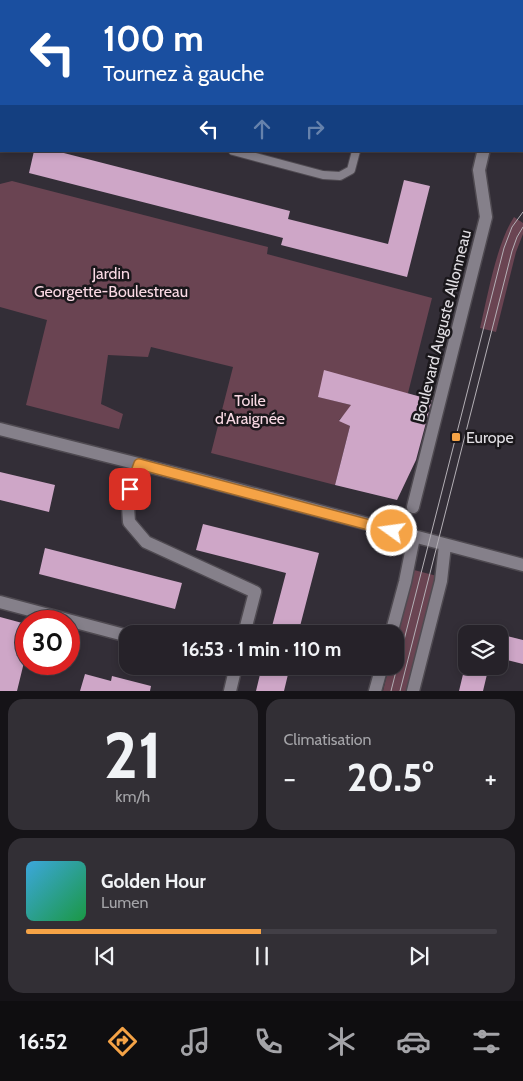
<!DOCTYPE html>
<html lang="fr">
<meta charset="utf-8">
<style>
:root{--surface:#262229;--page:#322f35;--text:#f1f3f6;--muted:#a4a4a8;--line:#423f46;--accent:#f5a346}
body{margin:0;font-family:Cabin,sans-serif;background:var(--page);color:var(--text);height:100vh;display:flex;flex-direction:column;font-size:19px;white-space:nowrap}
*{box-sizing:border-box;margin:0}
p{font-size:16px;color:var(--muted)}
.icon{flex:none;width:28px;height:28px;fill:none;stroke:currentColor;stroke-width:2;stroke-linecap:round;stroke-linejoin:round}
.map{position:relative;height:691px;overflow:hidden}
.panel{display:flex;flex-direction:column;gap:8px;padding:8px;background:#151317;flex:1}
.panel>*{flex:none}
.hud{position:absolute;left:0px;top:0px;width:524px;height:152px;box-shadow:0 2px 8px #0003,0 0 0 1px var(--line);background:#1a4fa0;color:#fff;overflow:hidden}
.fabs{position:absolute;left:458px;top:625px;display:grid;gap:10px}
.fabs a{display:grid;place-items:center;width:50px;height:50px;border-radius:10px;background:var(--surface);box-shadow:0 2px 8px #0003,0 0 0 1px var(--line);font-size:25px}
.speed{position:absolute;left:15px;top:610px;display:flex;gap:10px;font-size:25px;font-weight:700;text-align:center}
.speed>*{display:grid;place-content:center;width:65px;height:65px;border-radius:50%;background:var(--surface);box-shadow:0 2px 8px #0003,0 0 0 1px var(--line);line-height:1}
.speed .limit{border:8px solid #d22;background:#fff;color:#111}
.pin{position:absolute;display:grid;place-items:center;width:42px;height:42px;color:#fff;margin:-21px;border-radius:10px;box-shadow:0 2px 8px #0006}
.me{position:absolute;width:55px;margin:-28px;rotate:284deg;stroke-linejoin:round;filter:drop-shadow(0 0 4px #0008)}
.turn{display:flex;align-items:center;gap:18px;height:105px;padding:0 20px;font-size:22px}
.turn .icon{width:65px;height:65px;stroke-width:2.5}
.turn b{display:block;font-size:35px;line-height:42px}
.lanes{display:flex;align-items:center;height:48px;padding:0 20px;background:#0003;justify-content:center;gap:25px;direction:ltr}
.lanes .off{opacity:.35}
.big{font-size:38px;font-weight:700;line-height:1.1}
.panel .tile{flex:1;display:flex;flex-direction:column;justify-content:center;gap:8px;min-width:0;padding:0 18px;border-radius:15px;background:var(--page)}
.panel .dial{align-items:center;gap:0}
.dial b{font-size:65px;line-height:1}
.song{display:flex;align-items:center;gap:15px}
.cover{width:60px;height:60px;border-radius:8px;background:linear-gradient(135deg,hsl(200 70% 55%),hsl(140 70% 35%))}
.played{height:5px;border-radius:2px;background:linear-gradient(90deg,var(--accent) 50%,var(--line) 50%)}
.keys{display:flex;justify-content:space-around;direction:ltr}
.heat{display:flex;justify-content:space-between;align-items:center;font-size:28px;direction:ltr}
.panel .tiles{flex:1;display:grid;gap:8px;grid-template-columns:1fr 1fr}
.tile:last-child{grid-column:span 2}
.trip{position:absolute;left:119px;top:625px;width:285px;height:50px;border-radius:15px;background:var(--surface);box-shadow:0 2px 8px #0003,0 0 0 1px var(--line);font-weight:700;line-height:50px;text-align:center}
.tab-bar{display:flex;height:80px;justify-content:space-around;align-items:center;background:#0f0e10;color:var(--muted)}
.tab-bar .icon{width:35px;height:35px}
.tab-bar .active{color:var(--accent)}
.tab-bar b{font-size:22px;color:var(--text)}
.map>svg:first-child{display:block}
.green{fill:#6a4452}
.building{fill:#cea6c7}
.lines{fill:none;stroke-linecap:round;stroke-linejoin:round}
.lane-casing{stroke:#4f4a51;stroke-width:10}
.street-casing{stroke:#4f4a51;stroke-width:15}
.lane{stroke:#85808a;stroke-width:8}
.street{stroke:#85808a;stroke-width:12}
.tram{stroke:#b4b0b6;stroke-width:1}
.route-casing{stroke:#9f6a2e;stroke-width:12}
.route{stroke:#f5a346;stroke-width:9}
.poi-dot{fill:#f5a346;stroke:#1a171b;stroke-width:2}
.labels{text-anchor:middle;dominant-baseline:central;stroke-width:5;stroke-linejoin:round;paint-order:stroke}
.park-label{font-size:16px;fill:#f9d9e4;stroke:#1a171b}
.street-label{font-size:16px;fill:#e2dfe4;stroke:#1a171b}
.poi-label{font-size:16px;fill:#e2dfe4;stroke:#1a171b;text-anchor:start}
</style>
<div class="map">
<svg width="523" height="691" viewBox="0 0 523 691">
<rect width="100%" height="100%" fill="#332e37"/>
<path class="green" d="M 12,181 L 268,247 L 267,254 L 432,298 L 408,393 L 319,397 L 355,406 L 353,414 L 344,415 L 339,420 L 350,426 L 335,485 L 211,453 L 233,367 L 151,347 L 148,357 L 108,355 L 101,404 L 123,414 L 119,429 L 26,405 L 47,320 L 0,307 L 0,184 Z
M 514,217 L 523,223 L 523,234 L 516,252 L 496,332 L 480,328 C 488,295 496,245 514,217 Z
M 414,570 L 437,576 L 408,691 L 383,691 L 389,666 L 395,666 L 395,645 Z"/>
<path class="building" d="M 34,151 L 56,151 L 290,211 L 288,219 L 388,244 L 404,180 L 430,186 L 407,277 L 281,245 L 283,238 L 29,173 Z
M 324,370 L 432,400 L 416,460 L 397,500 L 335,485 L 350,426 L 339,421 L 351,405 L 318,397 Z
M 0,472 L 55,485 L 49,512 L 0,500 Z
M 203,524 L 319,553 L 298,634 L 270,634 L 286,573 L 196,550 Z
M 45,548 L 182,583 L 175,609 L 39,574 Z
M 0,617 L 26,624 L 26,654 L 17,691 L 0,691 Z
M 499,634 L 523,640 L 523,664 L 499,658 Z
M 262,666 L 290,666 L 284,691 L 256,691 Z
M 465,666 L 489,666 L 483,691 L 459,691 Z
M 85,674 L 111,681 L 112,676 L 151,686 L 150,691 L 80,691 Z"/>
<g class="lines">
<defs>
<path id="lane" d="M 233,151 L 323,175 L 340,176 L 351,170 L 356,151"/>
<path id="street" d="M 459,0 L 459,1
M 82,1 L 82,0
M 0,33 L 1,33
M 522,41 L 523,41
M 522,140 L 523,141
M 0,429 L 198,479 L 523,565
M 139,464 L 130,489 L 128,506 L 129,522 L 146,542 L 255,592 L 244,634
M 413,507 L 486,217 L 479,170 L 483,153
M 0,602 L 128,636
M 391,634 L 405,582 L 414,537
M 221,666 L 235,670
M 230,691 L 236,666
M 375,691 L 382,666
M 413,691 L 441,581 L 445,545"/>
</defs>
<use href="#lane" class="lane-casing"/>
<use href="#street" class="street-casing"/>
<use href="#lane" class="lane"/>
<use href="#street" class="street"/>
<path class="tram" d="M 391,691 L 504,248 L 512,227 L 523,212
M 400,691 L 512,251 L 517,237 L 523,227"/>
</g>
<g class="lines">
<defs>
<path id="route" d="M 130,489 L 139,464 L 392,531"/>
</defs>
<use href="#route" class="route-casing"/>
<use href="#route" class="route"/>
</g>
<rect class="poi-dot" x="451" y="432" width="10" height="10" rx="2.5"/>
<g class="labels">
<g class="park-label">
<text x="111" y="273">Jardin<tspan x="111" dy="18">Georgette-Boulestreau</tspan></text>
<text x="250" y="400">Toile<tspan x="250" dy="18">d'Araignée</tspan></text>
</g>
<g class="street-label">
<text transform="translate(442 326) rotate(-76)">Boulevard Auguste Allonneau</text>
</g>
<g class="poi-label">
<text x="466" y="437">Europe</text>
</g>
</g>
</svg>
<div class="fabs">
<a><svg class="icon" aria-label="layers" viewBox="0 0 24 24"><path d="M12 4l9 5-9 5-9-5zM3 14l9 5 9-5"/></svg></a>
</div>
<div class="speed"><div class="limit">30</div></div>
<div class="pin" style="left:130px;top:489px;background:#d93025"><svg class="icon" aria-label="arrive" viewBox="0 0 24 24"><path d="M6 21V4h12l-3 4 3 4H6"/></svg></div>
<svg class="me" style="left:392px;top:531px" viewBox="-20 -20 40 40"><circle r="17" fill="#f5a346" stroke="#fff" stroke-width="3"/><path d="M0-11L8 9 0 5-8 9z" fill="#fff"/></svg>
<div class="trip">16:53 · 1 min · 110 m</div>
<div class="hud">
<div class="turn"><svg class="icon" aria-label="left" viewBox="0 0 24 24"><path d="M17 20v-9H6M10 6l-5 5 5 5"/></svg><div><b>100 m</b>Tournez à gauche</div></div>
<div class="lanes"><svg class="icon" aria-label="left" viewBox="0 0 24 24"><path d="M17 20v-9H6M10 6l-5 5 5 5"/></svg><svg class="icon off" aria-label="ahead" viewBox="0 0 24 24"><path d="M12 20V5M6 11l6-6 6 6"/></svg><svg class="icon off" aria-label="right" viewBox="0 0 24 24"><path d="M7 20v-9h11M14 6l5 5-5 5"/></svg></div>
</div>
</div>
<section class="panel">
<div class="tiles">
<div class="tile dial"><b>21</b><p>km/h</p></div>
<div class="tile"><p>Climatisation</p>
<div class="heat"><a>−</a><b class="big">20.5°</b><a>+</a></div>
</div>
<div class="tile">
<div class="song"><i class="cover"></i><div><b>Golden Hour</b><p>Lumen</p></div></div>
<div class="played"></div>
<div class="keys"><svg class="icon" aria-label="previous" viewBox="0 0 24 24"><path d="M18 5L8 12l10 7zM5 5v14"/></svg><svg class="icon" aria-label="pause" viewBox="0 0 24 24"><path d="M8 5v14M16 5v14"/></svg><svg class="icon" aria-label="next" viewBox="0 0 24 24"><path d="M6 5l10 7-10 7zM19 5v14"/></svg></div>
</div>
</div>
</section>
<nav class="tab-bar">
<b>16:52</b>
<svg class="icon active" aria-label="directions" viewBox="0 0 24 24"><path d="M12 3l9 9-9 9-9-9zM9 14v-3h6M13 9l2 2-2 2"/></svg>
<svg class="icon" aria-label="music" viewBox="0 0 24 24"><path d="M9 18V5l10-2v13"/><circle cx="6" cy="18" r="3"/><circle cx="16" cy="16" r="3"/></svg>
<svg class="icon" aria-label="phone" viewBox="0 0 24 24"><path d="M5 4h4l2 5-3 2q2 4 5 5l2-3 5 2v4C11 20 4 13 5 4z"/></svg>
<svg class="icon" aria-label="climate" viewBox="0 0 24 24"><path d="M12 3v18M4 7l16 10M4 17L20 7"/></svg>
<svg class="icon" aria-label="car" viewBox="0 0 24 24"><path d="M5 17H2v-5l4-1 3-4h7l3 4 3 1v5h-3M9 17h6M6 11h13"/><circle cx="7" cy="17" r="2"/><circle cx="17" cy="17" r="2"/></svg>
<svg class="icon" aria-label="filters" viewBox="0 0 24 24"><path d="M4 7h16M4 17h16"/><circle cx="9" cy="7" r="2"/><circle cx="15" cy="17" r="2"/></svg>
</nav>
